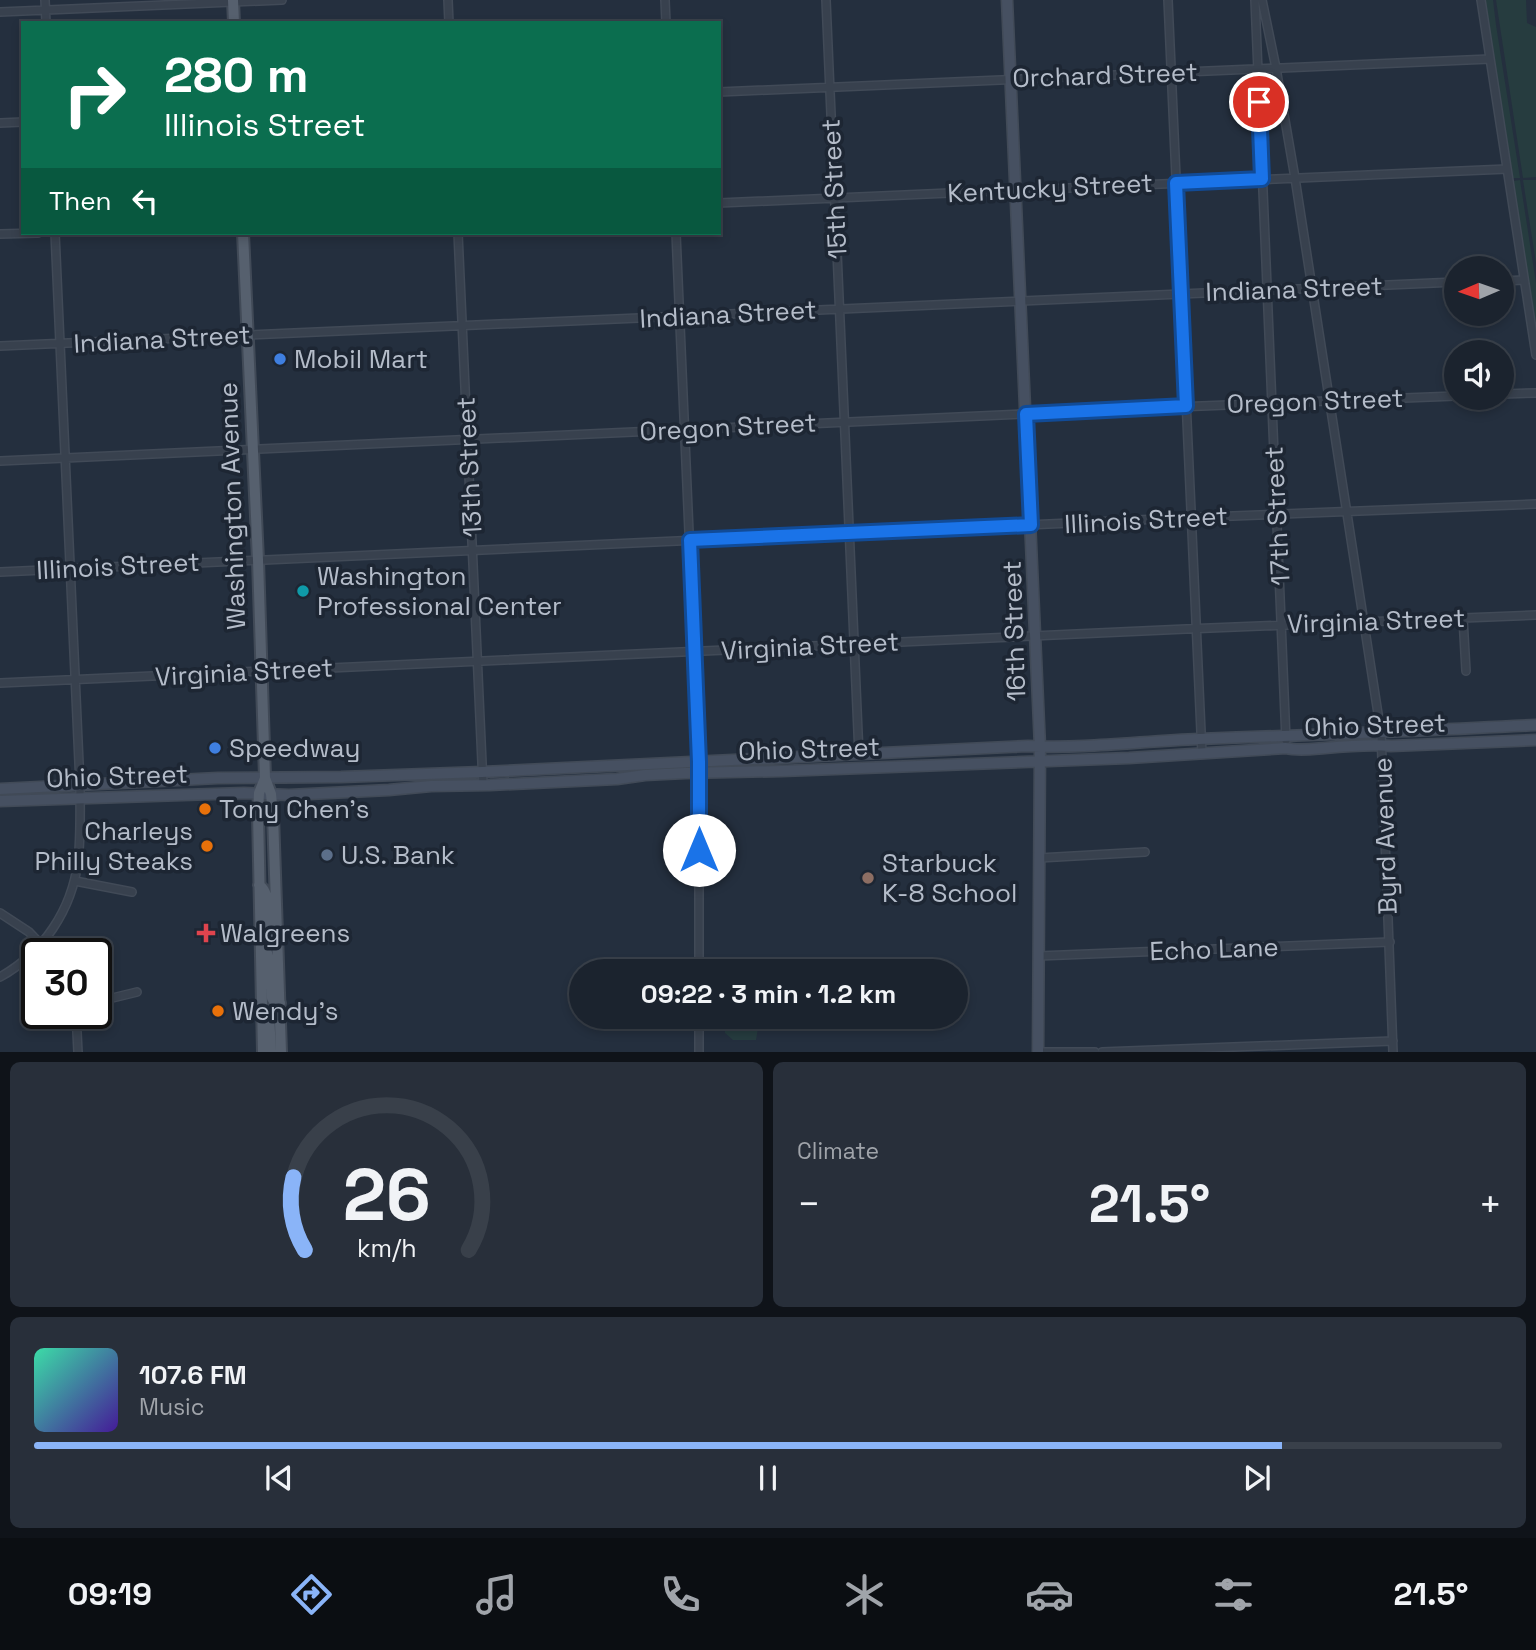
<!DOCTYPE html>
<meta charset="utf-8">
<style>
:root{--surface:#1b232e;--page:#282f3a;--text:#f1f3f6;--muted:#a0a4aa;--line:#39404a;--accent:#8ab4f8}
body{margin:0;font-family:"Space Grotesk",sans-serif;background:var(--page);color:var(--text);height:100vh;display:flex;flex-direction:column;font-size:26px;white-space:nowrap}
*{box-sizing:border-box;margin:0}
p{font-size:23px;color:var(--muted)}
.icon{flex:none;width:38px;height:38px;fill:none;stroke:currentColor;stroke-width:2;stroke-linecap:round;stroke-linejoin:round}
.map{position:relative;height:1052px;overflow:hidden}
.sheet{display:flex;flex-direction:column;gap:10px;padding:10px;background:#0f1319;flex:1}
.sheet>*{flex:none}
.banner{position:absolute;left:21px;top:21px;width:700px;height:214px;border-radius:0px;box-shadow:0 4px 10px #0003,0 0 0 2px var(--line);background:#0b6e4f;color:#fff;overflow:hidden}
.needle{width:46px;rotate:268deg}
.tools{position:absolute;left:1444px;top:256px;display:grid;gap:14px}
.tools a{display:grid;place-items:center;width:70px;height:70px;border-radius:50%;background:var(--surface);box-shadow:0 4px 10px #0003,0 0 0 2px var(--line);font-size:35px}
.speed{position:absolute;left:21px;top:938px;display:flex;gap:14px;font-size:35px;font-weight:700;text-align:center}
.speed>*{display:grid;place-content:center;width:91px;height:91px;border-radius:50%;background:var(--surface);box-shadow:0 4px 10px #0003,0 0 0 2px var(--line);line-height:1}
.speed .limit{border:4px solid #111;border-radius:10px;background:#fff;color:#111}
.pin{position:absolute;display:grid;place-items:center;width:60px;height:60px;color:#fff;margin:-30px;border:4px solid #fff;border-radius:50%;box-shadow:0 2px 7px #0007}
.me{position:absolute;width:77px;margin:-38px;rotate:0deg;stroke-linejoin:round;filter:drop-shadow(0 0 5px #0008)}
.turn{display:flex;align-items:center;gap:24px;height:147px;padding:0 28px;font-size:32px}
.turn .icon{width:91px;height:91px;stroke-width:2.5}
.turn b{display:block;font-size:49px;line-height:60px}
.then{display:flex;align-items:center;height:66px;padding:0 28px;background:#0003;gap:14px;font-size:26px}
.big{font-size:52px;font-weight:700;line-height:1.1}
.sheet .card{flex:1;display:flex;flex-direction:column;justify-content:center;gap:10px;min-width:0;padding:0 24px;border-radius:10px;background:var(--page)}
.sheet .dial{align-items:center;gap:0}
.dial svg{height:182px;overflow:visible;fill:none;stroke:var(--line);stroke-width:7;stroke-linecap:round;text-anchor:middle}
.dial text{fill:var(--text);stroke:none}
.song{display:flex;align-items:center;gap:21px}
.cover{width:84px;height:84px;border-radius:10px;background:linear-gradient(135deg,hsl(160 70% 55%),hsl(260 70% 35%))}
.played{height:7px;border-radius:4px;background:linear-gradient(90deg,var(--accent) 85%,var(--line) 85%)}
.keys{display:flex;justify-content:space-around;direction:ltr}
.heat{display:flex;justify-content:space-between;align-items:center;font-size:38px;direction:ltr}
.sheet .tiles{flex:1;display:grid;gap:10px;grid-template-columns:1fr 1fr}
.card:last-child{grid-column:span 2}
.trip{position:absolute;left:569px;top:959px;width:399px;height:70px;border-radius:35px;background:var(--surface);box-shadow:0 4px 10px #0003,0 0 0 2px var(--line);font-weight:700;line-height:70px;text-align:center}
.tab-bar{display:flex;height:112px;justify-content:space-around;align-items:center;background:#0b0e12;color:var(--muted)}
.tab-bar .icon{width:49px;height:49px}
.tab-bar .current{color:var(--accent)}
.tab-bar b{font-size:32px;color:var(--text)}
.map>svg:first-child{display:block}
.green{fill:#263c3f}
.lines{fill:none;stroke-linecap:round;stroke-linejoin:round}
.street-casing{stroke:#414a57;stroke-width:10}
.secondary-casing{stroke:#414a57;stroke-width:13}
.primary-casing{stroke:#414a57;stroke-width:14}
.street{stroke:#38414e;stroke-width:7}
.secondary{stroke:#465061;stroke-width:10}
.primary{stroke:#56606e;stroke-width:10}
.route-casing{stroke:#114b97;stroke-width:18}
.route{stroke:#1a73e8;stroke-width:12}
.shop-dot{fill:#3f7fe0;stroke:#1d2633;stroke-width:2.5}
.culture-dot{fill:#0f9aa8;stroke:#1d2633;stroke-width:2.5}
.food-dot{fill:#e8710a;stroke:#1d2633;stroke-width:2.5}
.service-dot{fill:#5c6f8a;stroke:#1d2633;stroke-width:2.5}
.education-dot{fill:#8d6e63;stroke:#1d2633;stroke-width:2.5}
.health-dot{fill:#e0444e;stroke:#1d2633;stroke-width:2.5}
.labels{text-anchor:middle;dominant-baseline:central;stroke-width:7;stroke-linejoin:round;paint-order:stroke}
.street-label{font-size:26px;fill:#b4bcc9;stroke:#1d2633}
.poi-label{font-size:26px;fill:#b4bcc9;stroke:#1d2633;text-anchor:start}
</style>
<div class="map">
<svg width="1536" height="1052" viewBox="0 0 1536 1052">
<rect width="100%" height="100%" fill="#242f3e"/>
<path class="green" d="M 1485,0 L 1493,0 L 1496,25 L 1520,178 L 1513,178 Z
M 1496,0 L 1526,0 L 1527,23 L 1536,27 L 1536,177 L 1523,178 Z
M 1520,180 L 1536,283 L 1536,327 L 1513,181 Z
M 1523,180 L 1536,180 L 1536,263 Z
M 725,1017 L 760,1017 L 756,1040 L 733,1040 L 725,1033 Z"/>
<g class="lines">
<defs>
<path id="street" d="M 45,0 L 46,23
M 448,0 L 449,23
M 665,0 L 666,23
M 826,0 L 859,755
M 1168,0 L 1202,754
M 1255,0 L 1286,740
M 1262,0 L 1276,68 L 1295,178 L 1381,733 L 1393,1052
M 1481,0 L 1536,355
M 0,12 L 282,0
M 719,92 L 1490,59
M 0,123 L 23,122
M 719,203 L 1507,169
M 458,233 L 483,785
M 676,233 L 699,762 L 699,971
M 0,234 L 38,233
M 1502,281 L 1524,280
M 0,346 L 1456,282
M 1502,394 L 1536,393
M 0,461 L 1176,407 L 1456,396
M 0,572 L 1181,518 L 1536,504
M 1463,618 L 1466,671
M 0,683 L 1186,629 L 1536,615
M 1039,858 L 1145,852
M 75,881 L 132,892
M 0,913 L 29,932 L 50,954
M 1038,956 L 1390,942
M 0,977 C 43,953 72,910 78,861 C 81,836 80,810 80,785 L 55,233
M 96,1002 L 137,992
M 76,1013 L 78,1052
M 699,1052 L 699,1017
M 1037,1052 L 1095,1052
M 1102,1052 L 1393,1041"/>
<path id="secondary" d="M 1007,0 L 1040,747 L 1038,1052
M 0,789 L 218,778 L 341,777 L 482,772 L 1028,746 C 1085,749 1143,741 1199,739 C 1312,735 1424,731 1536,725
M 0,801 L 244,793 L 289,795 L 389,790 L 431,786 L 490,785 L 617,779 L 645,775 L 685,773 L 782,771 L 1129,758 L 1286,748 C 1298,751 1312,749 1325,748 C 1347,746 1369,744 1391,746 L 1536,740"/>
<path id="primary" d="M 233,0 L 234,23
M 243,233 L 258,560 L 265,778 L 271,794 L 273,815 L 281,1052
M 259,885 C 270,893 266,905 267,918 C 268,926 272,933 274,941
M 264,942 L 271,968 L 272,998 L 275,1003 L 280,1003
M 269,1014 L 271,1052
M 263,1052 L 258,813 L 259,793 L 265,778"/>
</defs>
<use href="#street" class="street-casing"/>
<use href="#secondary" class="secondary-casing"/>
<use href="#primary" class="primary-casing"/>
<use href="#street" class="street"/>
<use href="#secondary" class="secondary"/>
<use href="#primary" class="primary"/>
</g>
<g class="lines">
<defs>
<path id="route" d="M 699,850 L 699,762 L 690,540 L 1031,525 L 1026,414 L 1186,406 L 1176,183 L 1262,179 L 1259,102"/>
</defs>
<use href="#route" class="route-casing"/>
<use href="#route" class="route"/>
</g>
<g class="shop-dot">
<circle cx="280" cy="359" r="7"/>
<circle cx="215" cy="748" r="7"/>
</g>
<circle class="culture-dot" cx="303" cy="591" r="7"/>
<g class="food-dot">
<circle cx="205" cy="809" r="7"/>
<circle cx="207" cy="846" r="7"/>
<circle cx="218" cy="1011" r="7"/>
</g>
<circle class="service-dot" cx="327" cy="855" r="7"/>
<circle class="education-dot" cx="868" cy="878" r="7"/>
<path class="health-dot" d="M202.5 922.5h7v7h7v7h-7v7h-7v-7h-7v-7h7z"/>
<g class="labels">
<g class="street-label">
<text transform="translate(1105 75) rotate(-2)">Orchard Street</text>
<text transform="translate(1050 188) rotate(-3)">Kentucky Street</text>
<text transform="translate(834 189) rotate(-93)">15th Street</text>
<text transform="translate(1294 289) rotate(-2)">Indiana Street</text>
<text transform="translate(728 314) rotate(-3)">Indiana Street</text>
<text transform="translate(162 339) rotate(-3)">Indiana Street</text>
<text transform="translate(1315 401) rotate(-2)">Oregon Street</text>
<text transform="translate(728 427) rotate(-3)">Oregon Street</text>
<text transform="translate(469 467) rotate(-93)">13th Street</text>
<text transform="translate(232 506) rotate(-92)">Washington Avenue</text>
<text transform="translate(1277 516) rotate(-93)">17th Street</text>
<text transform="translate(1146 520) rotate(-3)">Illinois Street</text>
<text transform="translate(118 566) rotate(-3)">Illinois Street</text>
<text transform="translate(1376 621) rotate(-2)">Virginia Street</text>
<text transform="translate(1014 631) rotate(-92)">16th Street</text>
<text transform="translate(810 646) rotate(-3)">Virginia Street</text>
<text transform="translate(244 672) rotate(-3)">Virginia Street</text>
<text transform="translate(1375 725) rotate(-2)">Ohio Street</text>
<text transform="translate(809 749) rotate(-2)">Ohio Street</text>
<text transform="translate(117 776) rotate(-2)">Ohio Street</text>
<text transform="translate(1385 836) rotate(-92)">Byrd Avenue</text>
<text transform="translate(1214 949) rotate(-2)">Echo Lane</text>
</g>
<g class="poi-label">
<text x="294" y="359">Mobil Mart</text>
<text x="317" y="576">Washington<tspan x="317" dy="30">Professional Center</tspan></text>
<text x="229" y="748">Speedway</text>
<text x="219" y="809">Tony Chen's</text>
<text x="193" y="831" text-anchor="end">Charleys<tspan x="193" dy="30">Philly Steaks</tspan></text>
<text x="341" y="855">U.S. Bank</text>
<text x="882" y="863">Starbuck<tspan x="882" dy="30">K-8 School</tspan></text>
<text x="220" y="933">Walgreens</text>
<text x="232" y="1011">Wendy's</text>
</g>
</g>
</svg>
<div class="tools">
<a><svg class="needle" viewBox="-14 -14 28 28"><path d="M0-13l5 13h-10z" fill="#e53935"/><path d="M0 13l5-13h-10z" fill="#a0a4aa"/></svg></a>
<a><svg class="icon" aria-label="sound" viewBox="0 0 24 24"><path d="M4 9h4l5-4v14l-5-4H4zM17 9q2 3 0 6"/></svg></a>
</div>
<div class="speed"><div class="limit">30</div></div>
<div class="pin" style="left:1259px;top:102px;background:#d93025"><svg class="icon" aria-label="arrive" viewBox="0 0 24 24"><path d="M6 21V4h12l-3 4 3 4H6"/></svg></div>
<svg class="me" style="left:699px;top:850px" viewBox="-20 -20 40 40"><circle r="19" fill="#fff"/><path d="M0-13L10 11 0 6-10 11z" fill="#1a73e8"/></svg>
<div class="trip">09:22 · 3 min · 1.2 km</div>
<div class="banner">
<div class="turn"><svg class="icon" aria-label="right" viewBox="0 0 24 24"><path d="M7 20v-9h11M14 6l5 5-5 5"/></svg><div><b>280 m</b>Illinois Street</div></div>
<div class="then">Then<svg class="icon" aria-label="left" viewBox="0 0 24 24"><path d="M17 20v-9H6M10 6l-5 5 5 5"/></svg></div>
</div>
</div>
<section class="sheet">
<div class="tiles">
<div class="card dial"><svg viewBox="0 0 100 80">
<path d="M14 69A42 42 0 1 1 86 69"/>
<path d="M14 69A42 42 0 0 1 9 37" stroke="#8ab4f8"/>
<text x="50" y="56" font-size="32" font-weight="700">26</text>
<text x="50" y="72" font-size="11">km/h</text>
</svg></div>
<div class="card"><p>Climate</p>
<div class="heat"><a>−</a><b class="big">21.5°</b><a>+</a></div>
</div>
<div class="card">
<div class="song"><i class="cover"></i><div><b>107.6 FM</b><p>Music</p></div></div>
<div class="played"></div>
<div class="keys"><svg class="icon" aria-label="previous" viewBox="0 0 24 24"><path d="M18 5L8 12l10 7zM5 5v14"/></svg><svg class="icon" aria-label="pause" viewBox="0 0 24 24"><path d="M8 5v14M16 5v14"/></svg><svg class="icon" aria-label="next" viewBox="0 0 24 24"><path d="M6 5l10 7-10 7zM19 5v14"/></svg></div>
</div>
</div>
</section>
<nav class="tab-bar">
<b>09:19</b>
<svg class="icon current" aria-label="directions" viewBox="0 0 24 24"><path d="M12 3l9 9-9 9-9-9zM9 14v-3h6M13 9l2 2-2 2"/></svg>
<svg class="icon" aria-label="music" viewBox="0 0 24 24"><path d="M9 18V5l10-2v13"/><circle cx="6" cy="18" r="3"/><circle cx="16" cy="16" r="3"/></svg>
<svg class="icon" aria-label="phone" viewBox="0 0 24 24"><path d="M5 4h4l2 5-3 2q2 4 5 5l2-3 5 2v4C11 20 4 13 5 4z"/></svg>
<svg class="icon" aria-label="climate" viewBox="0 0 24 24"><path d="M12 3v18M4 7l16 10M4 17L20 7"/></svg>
<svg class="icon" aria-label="car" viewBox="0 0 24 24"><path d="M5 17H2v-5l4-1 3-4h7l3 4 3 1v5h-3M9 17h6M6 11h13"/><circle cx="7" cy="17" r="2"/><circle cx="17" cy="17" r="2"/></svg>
<svg class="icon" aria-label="filters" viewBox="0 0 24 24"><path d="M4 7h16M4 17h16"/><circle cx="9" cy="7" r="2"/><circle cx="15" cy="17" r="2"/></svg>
<b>21.5°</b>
</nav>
